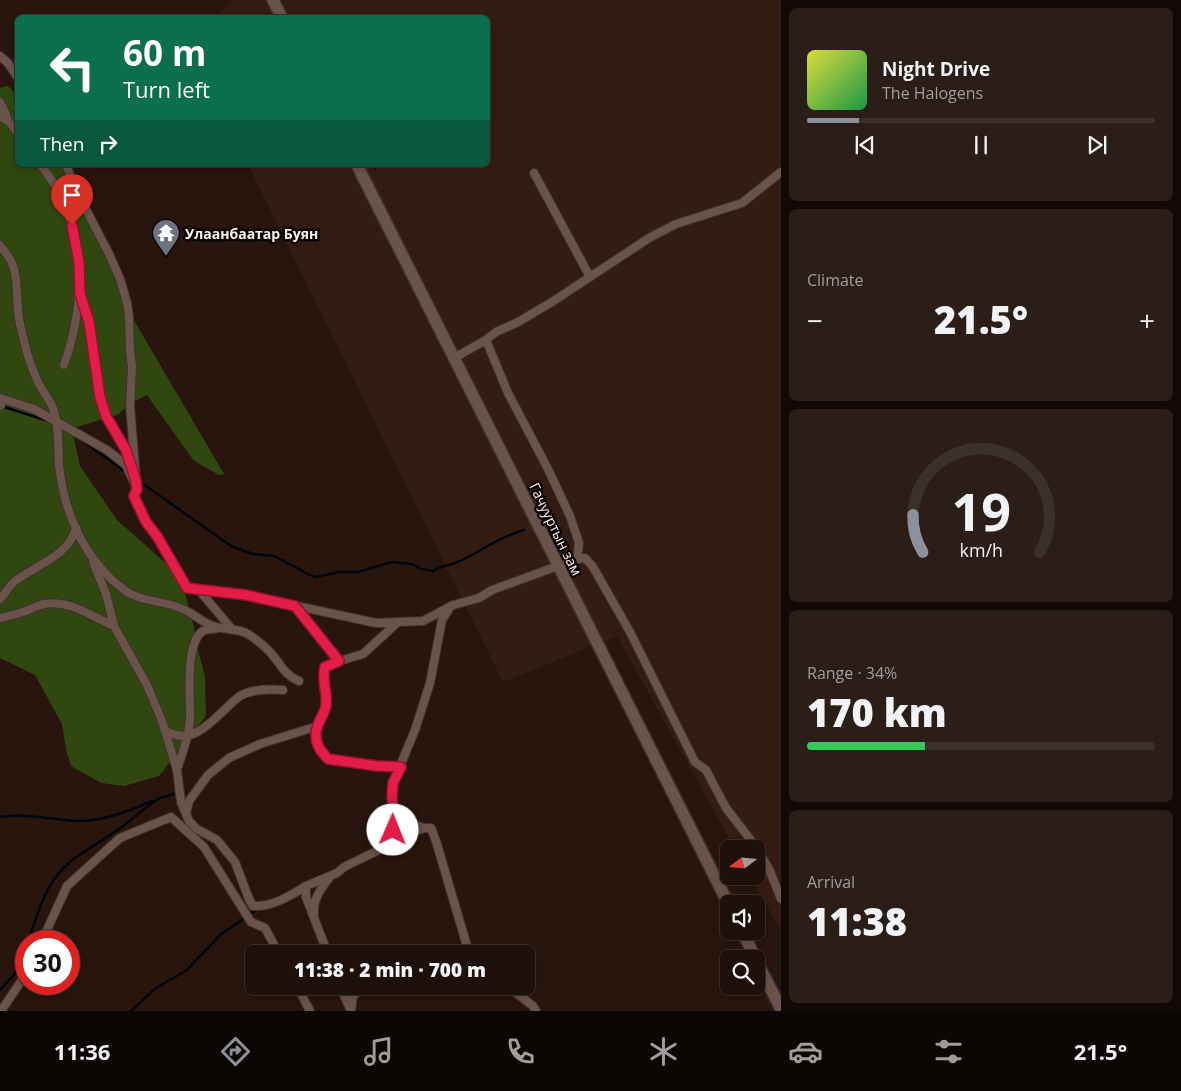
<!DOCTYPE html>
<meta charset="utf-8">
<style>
:root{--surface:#1e100a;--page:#2b1e18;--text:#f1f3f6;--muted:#a19d9c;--line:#3c302b;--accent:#8c9099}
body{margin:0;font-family:"Open Sans",sans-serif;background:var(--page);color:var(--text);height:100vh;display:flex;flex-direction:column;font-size:19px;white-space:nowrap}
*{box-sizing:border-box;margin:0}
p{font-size:16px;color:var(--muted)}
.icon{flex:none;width:28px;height:28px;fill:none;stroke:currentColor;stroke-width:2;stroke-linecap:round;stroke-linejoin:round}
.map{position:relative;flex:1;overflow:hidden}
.drawer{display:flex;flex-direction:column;gap:8px;padding:8px;background:#100906;width:400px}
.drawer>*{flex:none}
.top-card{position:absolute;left:15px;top:15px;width:475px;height:152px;border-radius:8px;box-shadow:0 2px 8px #0003,0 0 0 1px var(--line);background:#0b6e4f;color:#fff;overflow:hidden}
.needle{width:32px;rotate:254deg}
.tools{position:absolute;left:720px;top:840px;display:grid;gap:10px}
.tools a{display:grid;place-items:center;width:45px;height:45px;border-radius:8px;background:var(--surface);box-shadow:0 2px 8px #0003,0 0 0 1px var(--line);font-size:25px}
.speed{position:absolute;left:15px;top:930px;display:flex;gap:10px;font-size:25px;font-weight:700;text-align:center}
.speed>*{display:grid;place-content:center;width:65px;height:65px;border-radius:50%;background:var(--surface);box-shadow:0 2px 8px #0003,0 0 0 1px var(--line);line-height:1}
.speed .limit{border:8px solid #d22;background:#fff;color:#111}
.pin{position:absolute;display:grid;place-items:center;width:42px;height:42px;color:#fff;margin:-51px -21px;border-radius:50% 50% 50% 0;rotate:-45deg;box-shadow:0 0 5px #0007}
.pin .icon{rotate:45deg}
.me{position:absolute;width:55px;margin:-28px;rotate:1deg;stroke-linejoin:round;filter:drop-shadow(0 0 4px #0008)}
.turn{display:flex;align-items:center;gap:18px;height:105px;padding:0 25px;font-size:22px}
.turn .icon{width:65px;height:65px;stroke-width:2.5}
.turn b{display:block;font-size:35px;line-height:42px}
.then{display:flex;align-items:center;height:48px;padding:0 25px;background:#0003;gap:10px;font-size:19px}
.big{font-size:38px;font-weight:800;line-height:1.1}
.drawer .widget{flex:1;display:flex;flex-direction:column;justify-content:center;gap:8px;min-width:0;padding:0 18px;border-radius:8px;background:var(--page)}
.drawer .dial{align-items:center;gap:0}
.dial svg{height:130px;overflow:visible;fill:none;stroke:var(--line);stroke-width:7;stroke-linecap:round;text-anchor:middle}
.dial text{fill:var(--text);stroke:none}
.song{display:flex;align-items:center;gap:15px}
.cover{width:60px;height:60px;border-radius:8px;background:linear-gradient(135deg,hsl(60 70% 55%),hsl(140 70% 35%))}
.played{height:5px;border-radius:2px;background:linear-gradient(90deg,var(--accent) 15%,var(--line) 15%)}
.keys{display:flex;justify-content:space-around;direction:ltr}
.heat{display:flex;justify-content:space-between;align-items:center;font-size:28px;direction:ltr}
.charge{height:8px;border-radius:4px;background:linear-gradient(90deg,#34c759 34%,var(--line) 0)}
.trip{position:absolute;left:245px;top:945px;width:290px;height:50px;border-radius:8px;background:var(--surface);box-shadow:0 2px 8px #0003,0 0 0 1px var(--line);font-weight:800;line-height:50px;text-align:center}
.dock{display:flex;height:80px;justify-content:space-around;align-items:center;background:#0c0604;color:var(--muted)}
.dock .icon{width:35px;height:35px}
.dock .selected{color:var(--accent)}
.dock b{font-size:22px;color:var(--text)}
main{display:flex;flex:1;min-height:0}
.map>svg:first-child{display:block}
.built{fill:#351c12}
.green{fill:#30470f}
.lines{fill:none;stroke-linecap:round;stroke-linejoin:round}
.stream{stroke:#00060c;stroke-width:2.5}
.minor-casing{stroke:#3f3230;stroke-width:10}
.secondary-casing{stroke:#3f3230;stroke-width:14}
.minor{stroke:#6a534a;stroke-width:8}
.secondary{stroke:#6a534a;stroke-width:11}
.route-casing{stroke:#92132f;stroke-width:12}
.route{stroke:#e11d48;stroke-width:9}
.labels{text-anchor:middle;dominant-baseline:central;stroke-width:5;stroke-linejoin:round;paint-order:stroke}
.poi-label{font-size:14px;font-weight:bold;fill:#fdf2ee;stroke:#0b0403;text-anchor:start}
.street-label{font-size:14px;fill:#fdf2ee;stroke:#0b0403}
</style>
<main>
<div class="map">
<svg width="781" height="1011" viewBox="0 0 781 1011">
<rect width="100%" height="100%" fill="#28150e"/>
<path class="built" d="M 233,0 L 781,0 L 781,931 L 750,876 L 756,876 L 756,849 L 735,849 L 617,636 L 503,682 L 248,165 L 488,165 L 488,18 L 215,18 Z"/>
<path class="green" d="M 8,86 L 17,95 L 18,165 L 64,165 L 98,231 L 135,322 L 224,474 L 219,475 L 194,461 L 147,395 L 133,402 L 117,415 L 77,427 L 73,434 L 80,466 L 117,520 L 170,567 L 185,593 L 194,627 L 196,641 L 205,677 L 206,716 L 159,776 L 124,786 L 101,783 L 71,766 L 66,750 L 62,724 L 35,675 L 0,658 L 0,88 Z"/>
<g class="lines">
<path class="stream" d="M 1,406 L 51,422
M 81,440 L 126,472
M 136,479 L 231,546 L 253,554 L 274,556 L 308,574 L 316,577 L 339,572 L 358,572 L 392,562 L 412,564 L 421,569 L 433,571 C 444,565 452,565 462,560 C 483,550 501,536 524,530
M 157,799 L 173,794
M 0,817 C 25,813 49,819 74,821 C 99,822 130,811 152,801
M 270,901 L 296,888
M 29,941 C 34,923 44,893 55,878 C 71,856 97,845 119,829 C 132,820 144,808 158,799
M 0,990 L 22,966 L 26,950
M 131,1011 L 156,988 L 187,970 L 220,935 L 259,908"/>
<defs>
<path id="minor" d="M 0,56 L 8,63 L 18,78
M 0,102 L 5,112 L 8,121
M 0,116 L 8,121 L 18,133
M 41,165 C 86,224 88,297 64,365
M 66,165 L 78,194 L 109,254 L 120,279 L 127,303 L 129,316 L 130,351 L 132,367 L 130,406 L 136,479
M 534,173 L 590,277
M 0,245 C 3,250 8,255 11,261 C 20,280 15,304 20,324 C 24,343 31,369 40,386 C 44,393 50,400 53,408 C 59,426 58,446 59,465 C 64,513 84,559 123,589 C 139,602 162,600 180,608 C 192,612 201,622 213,626 C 224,630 235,628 246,633 C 255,638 263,645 270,652 C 280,663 284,675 299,681
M 80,296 L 89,322 L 102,406 L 106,416 L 126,450 L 132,470
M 454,358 L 486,340
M 0,398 L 34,409 L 107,450 L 126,465 L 137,489 L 134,496 L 138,507 L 146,522 L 157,536 L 187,588 L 246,595 L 376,623 L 398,622
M 0,406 L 1,405
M 577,559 L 579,543 L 570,516 L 547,467 L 508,393 L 486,340 L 496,332 L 518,322 L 552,302 L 649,238 L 676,224 L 742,203 L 781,172
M 93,562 L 106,594 L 114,626 L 147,685 L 162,721 L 177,770 L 181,802 L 189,821 L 197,829 L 217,840 L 235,862 L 249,899 L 253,906 C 272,907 290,896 306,886
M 198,589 L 231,628
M 0,599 C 5,594 9,586 15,581 C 36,565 69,556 76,528
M 295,606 L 339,661
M 0,618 C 9,616 18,614 26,611 C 32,609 38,605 44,604 C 69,599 92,617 114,626
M 165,730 C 195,751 219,711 240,696 C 252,689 270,689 283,690
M 401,767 L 377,766 L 328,759 C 321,751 316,746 316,735 C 315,726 324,715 326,706 C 328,692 321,680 325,667 L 333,663 L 363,654 L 398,622 L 423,621 L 453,605 L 479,598 L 492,590 L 577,559 L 585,558 L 593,567 L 630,632 L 695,762 L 706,770 L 726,808 L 757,848 L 769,869 L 781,899
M 177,769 C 183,753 188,738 190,721 C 191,701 184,643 203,631 C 207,629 213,629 218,628
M 394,807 C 403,818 410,824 424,828
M 186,813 L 189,801 L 208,775 L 229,758 L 260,744 L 318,726
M 388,843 L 393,830 L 394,814 L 392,799 L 393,783 L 415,730 L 430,683 L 442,620 L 449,609
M 314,913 C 313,899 321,888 330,877
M 42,941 L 67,886 L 120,838 L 171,817 L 204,847 L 251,922 L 265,928 L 279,954
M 328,954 L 306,897 L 306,886 L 337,873 L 344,867 L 381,849 L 388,843 L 424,828 L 431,828 L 436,841 L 467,946 L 466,954
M 297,986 L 310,1011
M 340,986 L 351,1011
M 507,986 L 533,1006 L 536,1011
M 351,1010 L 353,997 L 361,986
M 1,1011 L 26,974"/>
<path id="secondary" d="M 273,0 L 282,18
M 357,165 L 729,905
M 742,931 L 756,959
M 756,960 L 781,1009"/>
</defs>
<use href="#minor" class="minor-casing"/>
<use href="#secondary" class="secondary-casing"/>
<use href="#minor" class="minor"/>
<use href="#secondary" class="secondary"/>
</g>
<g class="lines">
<defs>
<path id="route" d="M 72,225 L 79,262 L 80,294 L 89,322 L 100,397 L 106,416 L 126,450 L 136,481 L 137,489 L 134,496 L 146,522 L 157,536 L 187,588 L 246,595 L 295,606 L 339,661 L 325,667 C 321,680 328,692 326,706 C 324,715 315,726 316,735 C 316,746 321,751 328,759 L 377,766 L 401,767 L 393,783 L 392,798 L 394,814 L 393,830"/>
</defs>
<use href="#route" class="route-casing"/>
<use href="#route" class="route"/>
</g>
<defs>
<symbol id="temple-pin" viewBox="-11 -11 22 30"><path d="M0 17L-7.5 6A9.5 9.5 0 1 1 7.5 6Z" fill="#6b7280" stroke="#0b0403"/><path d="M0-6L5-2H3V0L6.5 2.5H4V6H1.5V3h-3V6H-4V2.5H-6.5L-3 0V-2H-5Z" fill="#fff"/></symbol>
</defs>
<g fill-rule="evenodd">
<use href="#temple-pin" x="150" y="217" width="32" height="43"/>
</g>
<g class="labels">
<g class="poi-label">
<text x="185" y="233">Улаанбаатар Буян</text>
</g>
<g class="street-label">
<text transform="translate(556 529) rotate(64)">Гачууртын зам</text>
</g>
</g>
</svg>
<div class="tools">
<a><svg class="needle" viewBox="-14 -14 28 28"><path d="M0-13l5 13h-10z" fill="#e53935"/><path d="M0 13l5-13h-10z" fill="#a19d9c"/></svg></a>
<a><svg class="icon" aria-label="sound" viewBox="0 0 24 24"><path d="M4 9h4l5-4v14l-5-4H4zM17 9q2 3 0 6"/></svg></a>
<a><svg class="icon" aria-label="search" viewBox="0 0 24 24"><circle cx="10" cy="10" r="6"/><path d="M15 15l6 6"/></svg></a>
</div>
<div class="speed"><div class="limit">30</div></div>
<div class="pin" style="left:72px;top:225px;background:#d93025"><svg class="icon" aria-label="arrive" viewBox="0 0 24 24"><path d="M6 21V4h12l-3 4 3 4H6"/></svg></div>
<svg class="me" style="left:393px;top:830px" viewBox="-20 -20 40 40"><circle r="19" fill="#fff"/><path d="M0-13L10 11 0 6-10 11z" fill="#e11d48"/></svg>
<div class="trip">11:38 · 2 min · 700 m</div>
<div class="top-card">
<div class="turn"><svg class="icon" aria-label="left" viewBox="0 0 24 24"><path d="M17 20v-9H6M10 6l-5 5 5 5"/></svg><div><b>60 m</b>Turn left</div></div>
<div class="then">Then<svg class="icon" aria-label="right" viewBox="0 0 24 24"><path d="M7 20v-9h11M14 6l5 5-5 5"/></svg></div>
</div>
</div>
<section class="drawer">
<div class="widget">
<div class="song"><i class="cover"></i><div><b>Night Drive</b><p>The Halogens</p></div></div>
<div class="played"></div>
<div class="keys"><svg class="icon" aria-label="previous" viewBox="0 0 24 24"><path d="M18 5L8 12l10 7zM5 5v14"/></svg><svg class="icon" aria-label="pause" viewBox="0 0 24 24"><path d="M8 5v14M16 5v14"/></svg><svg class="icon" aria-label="next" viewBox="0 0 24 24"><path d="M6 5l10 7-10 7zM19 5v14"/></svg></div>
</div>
<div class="widget"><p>Climate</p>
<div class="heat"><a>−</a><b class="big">21.5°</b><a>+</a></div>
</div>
<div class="widget dial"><svg viewBox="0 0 100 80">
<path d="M14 69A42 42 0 1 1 86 69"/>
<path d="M14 69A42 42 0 0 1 8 46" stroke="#8c9099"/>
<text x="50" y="56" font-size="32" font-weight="700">19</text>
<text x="50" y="72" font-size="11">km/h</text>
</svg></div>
<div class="widget"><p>Range · 34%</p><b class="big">170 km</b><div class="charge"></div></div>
<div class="widget"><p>Arrival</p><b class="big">11:38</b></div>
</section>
</main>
<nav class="dock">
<b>11:36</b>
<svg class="icon selected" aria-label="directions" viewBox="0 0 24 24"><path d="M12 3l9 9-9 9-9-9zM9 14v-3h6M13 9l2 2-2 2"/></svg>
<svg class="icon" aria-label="music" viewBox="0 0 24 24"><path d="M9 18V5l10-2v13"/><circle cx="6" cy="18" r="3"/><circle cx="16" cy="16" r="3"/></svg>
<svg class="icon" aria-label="phone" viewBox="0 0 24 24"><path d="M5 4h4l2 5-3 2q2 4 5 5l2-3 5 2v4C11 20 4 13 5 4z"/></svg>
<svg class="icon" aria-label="climate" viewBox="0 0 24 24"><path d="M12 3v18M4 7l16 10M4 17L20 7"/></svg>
<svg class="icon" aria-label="car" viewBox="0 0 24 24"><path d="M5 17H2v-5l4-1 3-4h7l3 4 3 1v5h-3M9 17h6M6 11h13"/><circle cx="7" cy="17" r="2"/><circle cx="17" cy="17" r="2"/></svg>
<svg class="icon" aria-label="filters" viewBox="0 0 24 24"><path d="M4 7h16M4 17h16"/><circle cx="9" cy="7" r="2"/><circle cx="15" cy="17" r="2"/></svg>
<b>21.5°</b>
</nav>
